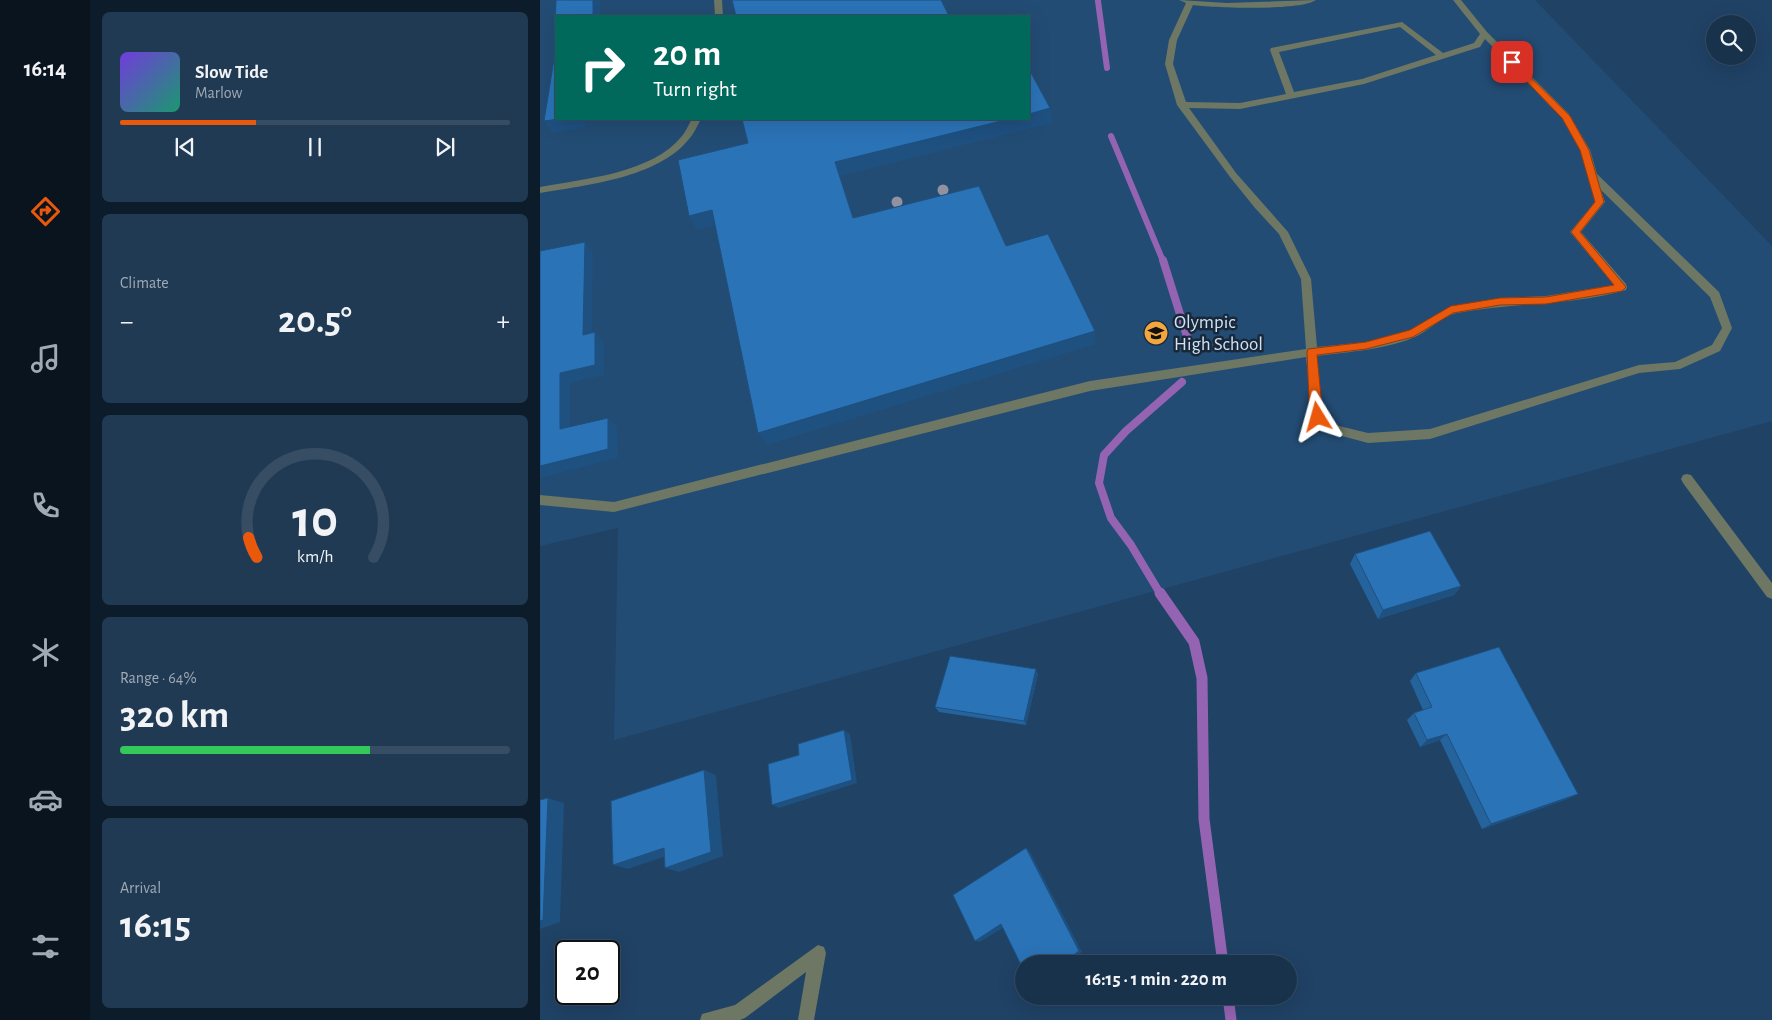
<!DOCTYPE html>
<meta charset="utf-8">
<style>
:root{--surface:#18324c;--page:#213a53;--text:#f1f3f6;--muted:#9faab5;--line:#364d64;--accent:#ea580c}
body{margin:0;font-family:"Alegreya Sans",sans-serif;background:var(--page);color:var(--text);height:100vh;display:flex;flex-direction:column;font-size:19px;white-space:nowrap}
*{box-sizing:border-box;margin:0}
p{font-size:16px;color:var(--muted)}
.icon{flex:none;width:28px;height:28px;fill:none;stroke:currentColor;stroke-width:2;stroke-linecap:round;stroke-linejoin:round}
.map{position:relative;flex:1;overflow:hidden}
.side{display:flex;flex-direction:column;gap:12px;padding:12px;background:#0d1c2a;width:450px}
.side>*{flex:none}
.top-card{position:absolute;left:15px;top:15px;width:475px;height:105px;border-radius:0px;box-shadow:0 5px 20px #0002,0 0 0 1px var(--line);background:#00695c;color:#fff;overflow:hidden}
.fabs{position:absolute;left:1166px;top:15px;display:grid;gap:10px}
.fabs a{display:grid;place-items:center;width:50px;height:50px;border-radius:50%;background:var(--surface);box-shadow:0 5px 20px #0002,0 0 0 1px var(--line);font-size:25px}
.speed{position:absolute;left:15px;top:940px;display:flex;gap:10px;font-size:25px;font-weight:700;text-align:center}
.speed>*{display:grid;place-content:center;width:65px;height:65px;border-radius:50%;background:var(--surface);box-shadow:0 5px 20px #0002,0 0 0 1px var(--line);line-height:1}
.speed .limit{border:2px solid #111;border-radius:8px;background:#fff;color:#111}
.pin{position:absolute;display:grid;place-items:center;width:42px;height:42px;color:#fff;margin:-21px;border-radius:10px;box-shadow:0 2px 8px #0006}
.me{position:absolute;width:55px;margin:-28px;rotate:352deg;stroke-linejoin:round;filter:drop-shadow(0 0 4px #0008)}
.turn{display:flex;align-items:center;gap:18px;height:105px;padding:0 15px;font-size:22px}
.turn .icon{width:65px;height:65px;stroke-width:2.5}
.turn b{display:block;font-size:35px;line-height:42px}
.big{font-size:38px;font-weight:700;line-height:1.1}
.side .widget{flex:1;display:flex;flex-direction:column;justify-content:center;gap:8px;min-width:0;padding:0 18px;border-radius:8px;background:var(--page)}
.side .dial{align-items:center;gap:0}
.dial svg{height:130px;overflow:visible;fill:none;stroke:var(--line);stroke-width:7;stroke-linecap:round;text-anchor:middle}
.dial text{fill:var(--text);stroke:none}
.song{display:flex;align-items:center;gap:15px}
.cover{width:60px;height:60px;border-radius:8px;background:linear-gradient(135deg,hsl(260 70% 55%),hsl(160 70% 35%))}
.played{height:5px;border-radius:2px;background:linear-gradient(90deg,var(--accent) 35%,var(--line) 35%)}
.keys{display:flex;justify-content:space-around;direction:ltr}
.heat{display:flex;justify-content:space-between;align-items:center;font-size:28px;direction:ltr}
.charge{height:8px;border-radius:4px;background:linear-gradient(90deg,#34c759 64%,var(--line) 0)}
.trip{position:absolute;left:475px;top:955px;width:282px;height:50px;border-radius:25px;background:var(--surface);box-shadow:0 5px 20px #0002,0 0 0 1px var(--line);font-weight:700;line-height:50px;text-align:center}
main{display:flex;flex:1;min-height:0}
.menu{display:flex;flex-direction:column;width:90px;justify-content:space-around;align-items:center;background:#0a141e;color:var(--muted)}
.menu .icon{width:35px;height:35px}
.menu .current{color:var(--accent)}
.menu b{font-size:22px;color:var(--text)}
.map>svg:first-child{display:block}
.built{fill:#234c74;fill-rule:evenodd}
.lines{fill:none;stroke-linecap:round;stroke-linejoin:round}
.stream-far2{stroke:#9464b3;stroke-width:6}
.stream-far1{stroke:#9464b3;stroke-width:8}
.stream{stroke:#9464b3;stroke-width:11}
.minor{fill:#6d7763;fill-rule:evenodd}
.tree{fill:#9191a2}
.wall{fill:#25639d}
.shaded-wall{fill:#1e5080}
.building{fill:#2b73b7;stroke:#1e5080}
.route{fill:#ea580c;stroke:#983908}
.labels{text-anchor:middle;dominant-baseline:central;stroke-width:5;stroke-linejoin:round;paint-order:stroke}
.poi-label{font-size:19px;fill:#cee2f7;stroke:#192838;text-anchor:start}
</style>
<main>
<nav class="menu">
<b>16:14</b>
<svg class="icon current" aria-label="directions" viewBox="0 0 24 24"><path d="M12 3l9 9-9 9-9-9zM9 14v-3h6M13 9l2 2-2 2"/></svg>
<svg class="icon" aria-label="music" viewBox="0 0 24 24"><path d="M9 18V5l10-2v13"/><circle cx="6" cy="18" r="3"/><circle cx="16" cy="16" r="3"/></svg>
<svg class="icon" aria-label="phone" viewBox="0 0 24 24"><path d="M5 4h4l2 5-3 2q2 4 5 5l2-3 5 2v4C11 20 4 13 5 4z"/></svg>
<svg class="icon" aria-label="climate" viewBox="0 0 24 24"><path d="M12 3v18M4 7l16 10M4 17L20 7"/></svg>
<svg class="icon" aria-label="car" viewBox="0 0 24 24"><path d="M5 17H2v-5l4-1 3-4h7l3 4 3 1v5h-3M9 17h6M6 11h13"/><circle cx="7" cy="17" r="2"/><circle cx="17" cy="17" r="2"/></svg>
<svg class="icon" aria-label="filters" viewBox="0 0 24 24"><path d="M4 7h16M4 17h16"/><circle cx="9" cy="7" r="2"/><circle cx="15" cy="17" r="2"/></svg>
</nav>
<section class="side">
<div class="widget">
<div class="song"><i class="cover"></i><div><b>Slow Tide</b><p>Marlow</p></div></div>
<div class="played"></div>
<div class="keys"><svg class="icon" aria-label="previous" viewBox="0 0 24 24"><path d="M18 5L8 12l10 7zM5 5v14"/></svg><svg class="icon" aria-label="pause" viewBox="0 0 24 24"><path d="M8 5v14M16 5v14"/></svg><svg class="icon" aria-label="next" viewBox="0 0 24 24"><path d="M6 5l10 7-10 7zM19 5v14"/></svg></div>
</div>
<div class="widget"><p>Climate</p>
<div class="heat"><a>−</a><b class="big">20.5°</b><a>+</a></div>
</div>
<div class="widget dial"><svg viewBox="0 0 100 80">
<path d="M14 69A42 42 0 1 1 86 69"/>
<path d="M14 69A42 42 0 0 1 9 57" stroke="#ea580c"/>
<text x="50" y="56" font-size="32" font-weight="700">10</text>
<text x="50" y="72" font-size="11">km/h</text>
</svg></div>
<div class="widget"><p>Range · 64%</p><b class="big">320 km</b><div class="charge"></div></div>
<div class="widget"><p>Arrival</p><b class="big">16:15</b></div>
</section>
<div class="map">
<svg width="1232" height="1020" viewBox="0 0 1232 1020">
<rect width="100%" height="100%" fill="#204265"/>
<path class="built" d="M 0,0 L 995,0 L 1232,246 L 1232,421 L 74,740 L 78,528 L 0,546 ZM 16,16 L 489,16 L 489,119 L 16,119 Z"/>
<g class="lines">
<path class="stream-far2" d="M 558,1 L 567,68
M 571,136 L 623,261"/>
<path class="stream-far1" d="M 623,260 L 650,346
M 621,595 L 591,545 L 571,518 L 559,483 L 564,455 L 586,431 L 642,382"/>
<path class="stream" d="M 620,593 L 654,642 L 662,678 L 664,819 L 683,964
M 688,996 L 691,1020"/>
<path class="minor" d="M 174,0 L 182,0 L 183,16 L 175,16 Z
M 639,0 L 687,3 L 776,0 C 761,11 674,8 653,5 L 637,40 L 633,64 L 646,102 L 700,103 L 746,94 L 730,50 L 731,48 L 862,22 L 903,53 L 934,43 L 940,34 L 913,0 L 921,0 L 947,32 L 1029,114 L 1050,150 L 1057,174 L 1179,292 L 1192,328 L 1180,351 L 1140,369 L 1099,373 L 890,439 L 828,443 L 787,432 L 772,417 L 766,357 L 550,391 L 74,512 L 0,505 L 0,495 L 74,502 L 550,381 L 766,349 L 761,279 L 739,234 L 715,208 L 690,177 L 637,105 L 625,64 L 629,40 L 646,3 ZM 860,27 L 896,55 L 822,79 L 754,92 L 739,52 ZM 945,39 L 1022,118 L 1040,150 L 1055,202 L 1030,232 L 1074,285 L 1006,296 L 960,298 L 911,306 L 870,330 L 826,342 L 777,347 L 771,279 L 748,232 L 696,173 L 649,108 L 700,109 L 824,84 L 940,47 ZM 1061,190 L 1170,297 L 1182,328 L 1172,345 L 1135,362 L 1099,365 L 890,429 L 828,433 L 795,425 L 783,415 L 777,356 C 808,352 850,349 877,336 C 890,329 903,316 917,313 C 972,302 1032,306 1086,290 L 1087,287 L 1086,284 L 1041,232 L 1065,202 Z
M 152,119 L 161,119 C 157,126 154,134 149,139 C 118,178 46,185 0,193 L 0,187 C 44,179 113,173 142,136 C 146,131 149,124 152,119 Z
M 1147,474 L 1151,475 L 1232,583 L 1232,599 L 1227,597 L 1143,483 L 1141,479 L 1143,475 Z
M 278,945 L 284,947 L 286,953 L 274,1020 L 258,1020 L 266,972 L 205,1018 L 200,1020 L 160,1020 L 162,1014 L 195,1005 Z"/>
</g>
<g class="tree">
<circle cx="403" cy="190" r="5.5"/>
<circle cx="357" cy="202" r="5.5"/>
</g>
<path class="wall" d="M 815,554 L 921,586 L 914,595 L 838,619 L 810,564 Z
M 876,673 L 1038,794 L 1027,799 L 942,829 L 900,740 L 880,747 L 867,720 L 874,713 L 883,710 L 870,681 Z
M 498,674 L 486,725 L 399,712 L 395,707 Z"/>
<path class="shaded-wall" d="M 53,0 L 60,0 L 60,16 L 53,16 Z
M 510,108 L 512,123 L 300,176 L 319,232 L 313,218 L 295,162 L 469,119 L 489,119 L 489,114 Z
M 19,119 L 46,119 L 45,127 L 12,133 L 4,121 Z
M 172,210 L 180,224 L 157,230 L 149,216 Z
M 45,242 L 53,253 L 52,345 L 43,335 Z
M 555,331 L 556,344 L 227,445 L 218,433 Z
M 55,332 L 64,342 L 64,375 L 30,383 L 30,439 L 20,429 L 20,373 Z
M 68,418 L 77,427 L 78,458 L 0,478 L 0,466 Z
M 921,586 L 914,595 L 838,619 L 843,610 Z
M 496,669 L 498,674 L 486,725 L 484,721 Z
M 304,730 L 310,734 L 317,783 L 239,808 L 232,805 Z
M 907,734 L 900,740 L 880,747 L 887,740 Z
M 164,770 L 176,775 L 183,856 L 139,872 L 125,868 Z
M 1038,794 L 1027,799 L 942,829 L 951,824 Z
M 8,798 L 24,803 L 20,922 L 0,929 Z
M 124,848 L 138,852 L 88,869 L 73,865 Z
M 486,848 L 490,852 L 542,952 L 525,964 L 521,964 Z
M 461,924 L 466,926 L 440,942 L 435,941 Z"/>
<path class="building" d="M 16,0 L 53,0 L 53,16 L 16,16 L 16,119 L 19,119 L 4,121 L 14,59 Z
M 192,0 L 401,0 L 409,16 L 196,16 Z
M 489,69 L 510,108 L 489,114 Z
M 202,119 L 469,119 L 295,162 L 313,218 L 439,186 L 466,246 L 508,234 L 555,331 L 218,433 L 172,210 L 149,216 L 138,160 L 208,143 Z
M 45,242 L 43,335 L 55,332 L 55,365 L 20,373 L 20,429 L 68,418 L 68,449 L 0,466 L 0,251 Z
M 890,531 L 921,586 L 843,610 L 815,554 Z
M 959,647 L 1038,794 L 951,824 L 907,734 L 887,740 L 874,713 L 892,707 L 876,673 Z
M 410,656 L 496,669 L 484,721 L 395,707 Z
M 304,730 L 312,780 L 232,805 L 228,764 L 259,755 L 258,744 Z
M 164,770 L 171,852 L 125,868 L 124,848 L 73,865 L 71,801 Z
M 8,798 L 3,920 L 0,921 L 0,800 Z
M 486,848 L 539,951 L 521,964 L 484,964 L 484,971 L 461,924 L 435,941 L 413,895 Z"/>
<path class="route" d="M 972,59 L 1030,116 L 1049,150 L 1064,202 L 1040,232 L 1086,287 L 1082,291 L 1006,304 L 960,305 L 913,313 L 873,337 L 826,349 L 777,355 L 783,417 L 782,420 L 774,420 L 769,401 L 767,352 L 768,349 L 826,342 L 870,330 L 911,306 L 960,298 L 1006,297 L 1074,285 L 1031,232 L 1055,202 L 1040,150 L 1022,118 L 969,63 L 969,60 Z"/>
<defs>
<symbol id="school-disc" viewBox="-11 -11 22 22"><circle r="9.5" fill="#f1a63f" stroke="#192838"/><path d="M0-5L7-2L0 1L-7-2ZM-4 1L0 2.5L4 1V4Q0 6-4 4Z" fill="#111"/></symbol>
</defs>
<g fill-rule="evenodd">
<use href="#school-disc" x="602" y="319" width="28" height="28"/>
</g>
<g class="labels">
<g class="poi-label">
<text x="634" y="322">Olympic<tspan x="634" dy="22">High School</tspan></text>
</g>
</g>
</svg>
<div class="fabs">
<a><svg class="icon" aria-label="search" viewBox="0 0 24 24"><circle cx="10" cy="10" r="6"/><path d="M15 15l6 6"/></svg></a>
</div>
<div class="speed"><div class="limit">20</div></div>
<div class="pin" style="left:972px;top:62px;background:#d93025"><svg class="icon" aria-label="arrive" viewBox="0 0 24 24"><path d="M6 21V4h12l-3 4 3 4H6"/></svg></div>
<svg class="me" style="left:778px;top:417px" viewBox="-20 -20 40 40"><path d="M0-17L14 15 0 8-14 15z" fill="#ea580c" stroke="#fff" stroke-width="4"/></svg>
<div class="trip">16:15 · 1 min · 220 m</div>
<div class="top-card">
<div class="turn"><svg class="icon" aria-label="right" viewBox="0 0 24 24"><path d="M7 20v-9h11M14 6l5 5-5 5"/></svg><div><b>20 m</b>Turn right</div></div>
</div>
</div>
</main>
